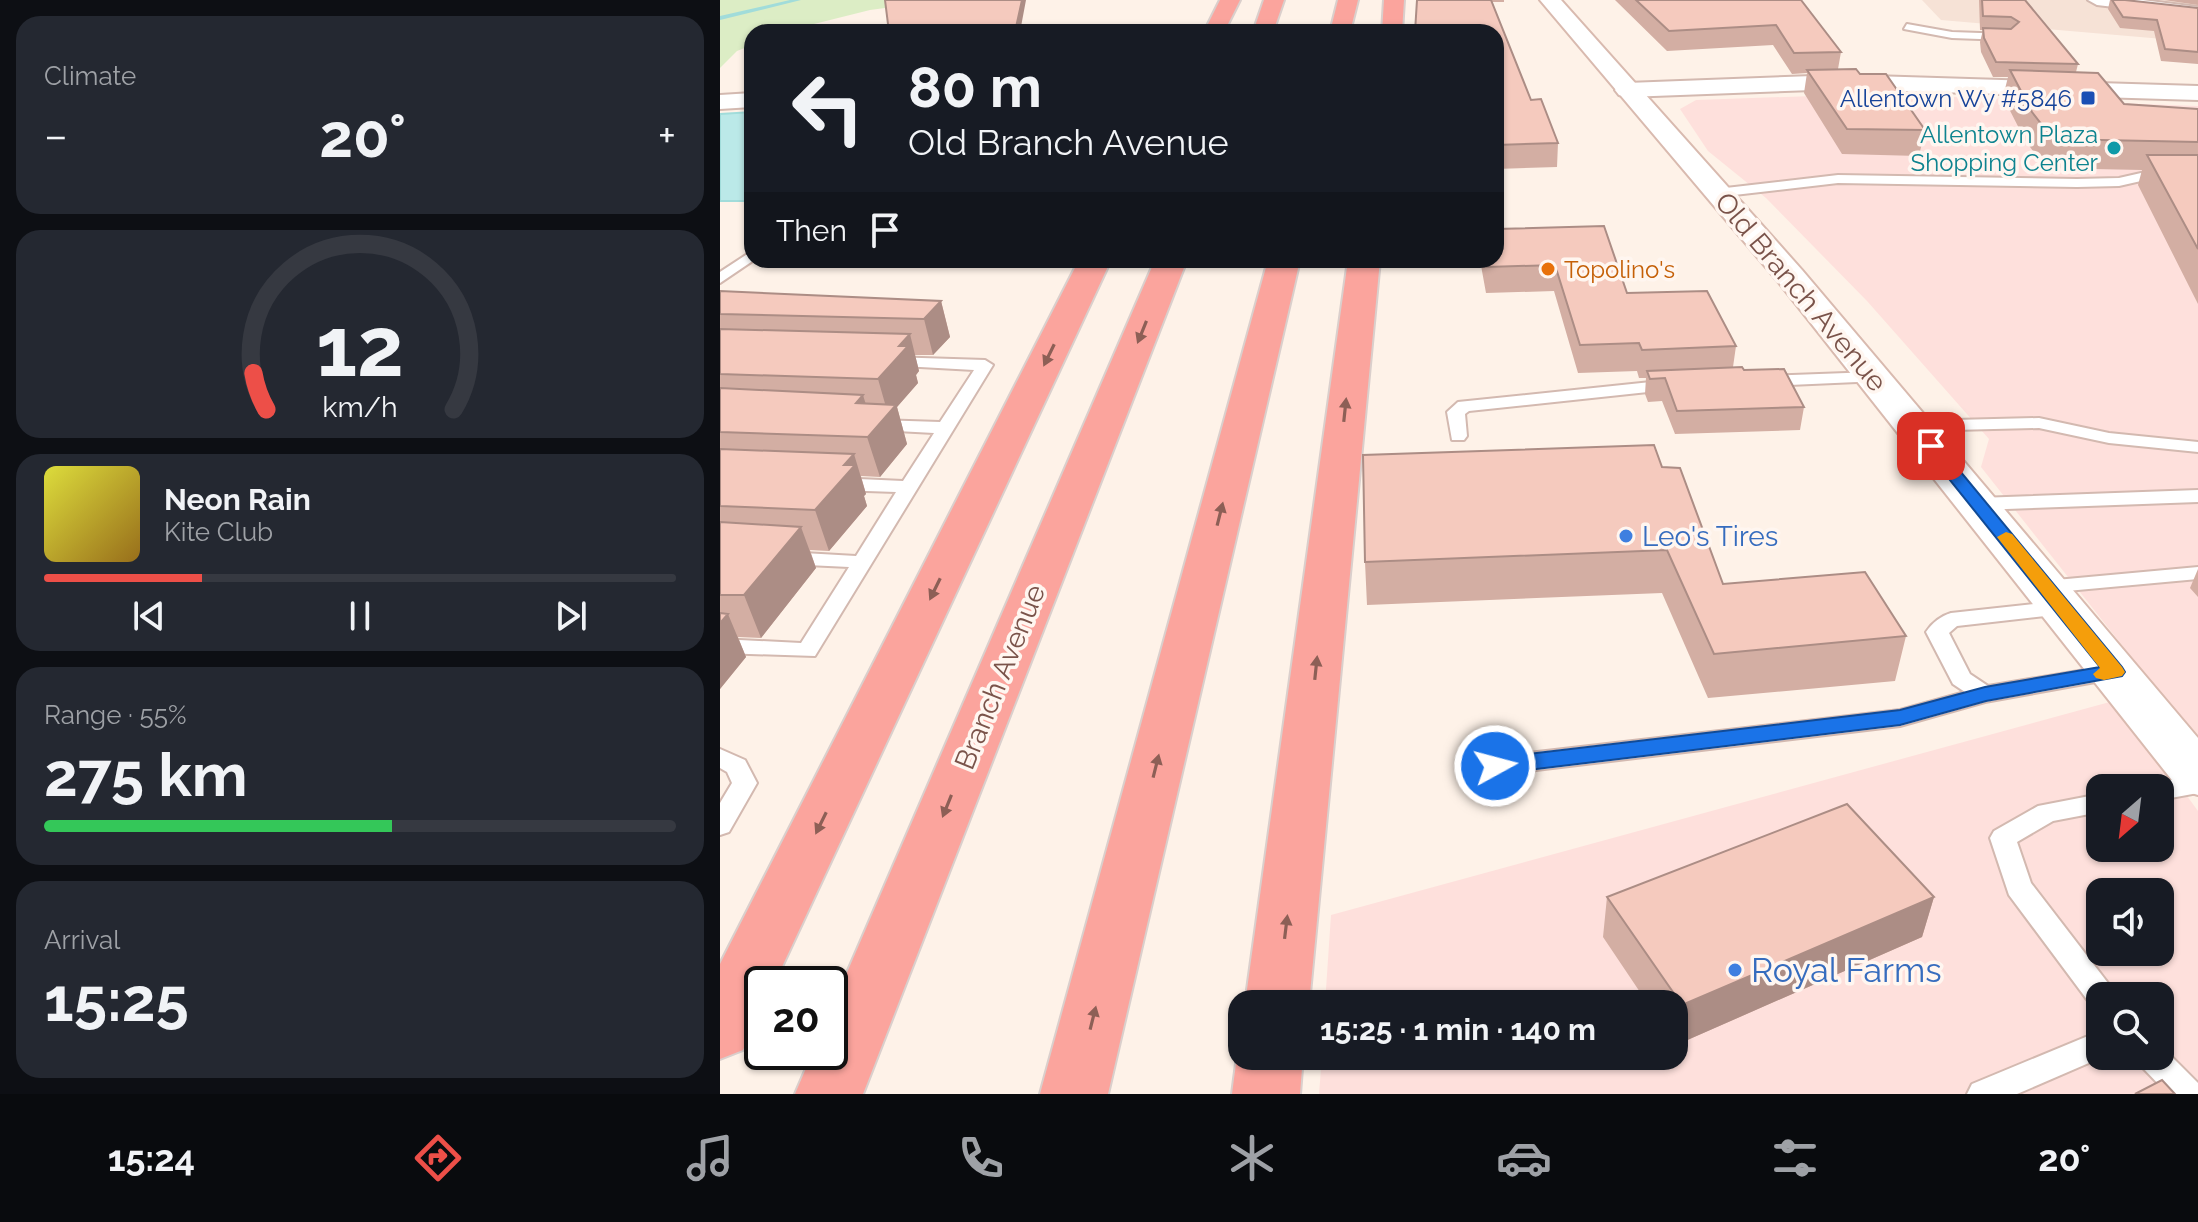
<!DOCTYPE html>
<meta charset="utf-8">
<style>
:root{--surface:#171b24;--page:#242831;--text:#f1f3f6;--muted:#9ea1a6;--line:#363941;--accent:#ed4f48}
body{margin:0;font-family:Raleway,sans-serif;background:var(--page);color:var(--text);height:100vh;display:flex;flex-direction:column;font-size:30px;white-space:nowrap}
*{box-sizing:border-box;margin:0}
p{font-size:26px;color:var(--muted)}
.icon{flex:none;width:44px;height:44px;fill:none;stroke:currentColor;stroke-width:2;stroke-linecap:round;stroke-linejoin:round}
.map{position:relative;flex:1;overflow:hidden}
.sheet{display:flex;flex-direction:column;gap:16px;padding:16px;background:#0d0f14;width:720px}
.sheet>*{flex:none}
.top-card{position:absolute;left:24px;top:24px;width:760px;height:244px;border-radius:24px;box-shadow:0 2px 6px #0004;background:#171b24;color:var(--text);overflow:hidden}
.needle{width:52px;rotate:208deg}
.fabs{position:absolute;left:1366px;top:774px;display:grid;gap:16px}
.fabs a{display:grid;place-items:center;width:88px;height:88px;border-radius:16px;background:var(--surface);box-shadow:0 2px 6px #0004;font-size:40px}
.speed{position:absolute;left:24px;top:966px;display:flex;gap:16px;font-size:40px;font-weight:700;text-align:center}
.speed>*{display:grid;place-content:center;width:104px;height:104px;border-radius:50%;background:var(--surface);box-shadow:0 2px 6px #0004;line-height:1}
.speed .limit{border:4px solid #111;border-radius:12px;background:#fff;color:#111}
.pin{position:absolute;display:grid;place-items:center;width:68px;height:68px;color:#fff;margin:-34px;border-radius:16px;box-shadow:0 4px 12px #0006}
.me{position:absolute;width:88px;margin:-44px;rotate:83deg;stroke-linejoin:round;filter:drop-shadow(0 0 6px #0008)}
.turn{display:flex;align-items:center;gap:28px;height:168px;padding:0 32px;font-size:36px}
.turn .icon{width:104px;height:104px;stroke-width:2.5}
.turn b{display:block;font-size:56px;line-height:68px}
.then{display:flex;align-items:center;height:76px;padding:0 32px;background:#0003;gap:16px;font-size:30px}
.big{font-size:60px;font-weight:700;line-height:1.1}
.sheet .card{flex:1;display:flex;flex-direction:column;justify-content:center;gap:12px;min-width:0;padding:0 28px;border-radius:24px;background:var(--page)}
.sheet .dial{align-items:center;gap:0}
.dial svg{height:208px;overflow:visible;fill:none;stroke:var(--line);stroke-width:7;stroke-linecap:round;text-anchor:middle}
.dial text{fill:var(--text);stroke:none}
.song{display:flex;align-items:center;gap:24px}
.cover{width:96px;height:96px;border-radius:12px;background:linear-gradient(135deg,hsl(60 70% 55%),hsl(40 70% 35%))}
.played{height:8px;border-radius:4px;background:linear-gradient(90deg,var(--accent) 25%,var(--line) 25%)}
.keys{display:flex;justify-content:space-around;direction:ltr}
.heat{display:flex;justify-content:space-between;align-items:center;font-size:44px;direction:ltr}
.charge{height:12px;border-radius:6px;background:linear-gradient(90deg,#34c759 55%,var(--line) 0)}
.trip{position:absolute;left:508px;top:990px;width:460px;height:80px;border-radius:24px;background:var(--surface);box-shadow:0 2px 6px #0004;font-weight:700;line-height:80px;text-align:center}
.tabs{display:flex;height:128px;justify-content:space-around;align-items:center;background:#090b0e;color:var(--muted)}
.tabs .icon{width:56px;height:56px}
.tabs .on{color:var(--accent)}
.tabs b{font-size:36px;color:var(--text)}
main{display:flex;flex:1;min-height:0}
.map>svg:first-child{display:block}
.residential{fill:#f6e2d6}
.commercial{fill:#fee0dc;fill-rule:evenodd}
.green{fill:#dcedc5}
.water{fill:#bbe9e8;stroke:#a1dcda;stroke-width:2}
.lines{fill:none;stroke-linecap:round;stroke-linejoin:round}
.stream{fill:#a1dcda;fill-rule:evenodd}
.service-casing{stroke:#d3b9b0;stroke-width:4}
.minor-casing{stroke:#d3b9b0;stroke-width:4}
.tertiary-casing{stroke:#d3b9b0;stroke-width:4}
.secondary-casing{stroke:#d9baaf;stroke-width:4}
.motorway-casing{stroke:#dacfcc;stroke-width:4}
.service{fill:#fff;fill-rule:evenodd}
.minor{fill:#fff;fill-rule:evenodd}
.tertiary{fill:#fff;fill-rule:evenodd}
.secondary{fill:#fff;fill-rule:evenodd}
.motorway{fill:#fba49d;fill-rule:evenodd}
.wall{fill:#d3aea3}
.shaded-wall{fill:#ac8d85}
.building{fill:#f5cabe;stroke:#ac8d85;stroke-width:2}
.oneway{fill:#8d5f56}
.route{fill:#1a73e8;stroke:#114b97;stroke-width:2}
.slow{fill:#f59e0b}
.transit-dot{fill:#1a4fb4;stroke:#fff6f0;stroke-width:3}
.culture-dot{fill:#0f9aa8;stroke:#fff6f0;stroke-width:3}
.food-dot{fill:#e8710a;stroke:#fff6f0;stroke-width:3}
.shop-dot{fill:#3f7fe0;stroke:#fff6f0;stroke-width:3}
.labels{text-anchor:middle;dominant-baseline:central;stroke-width:7;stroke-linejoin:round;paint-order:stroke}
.far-transit-label{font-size:24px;fill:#164399;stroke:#fff6f0;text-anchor:end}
.far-culture-label{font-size:24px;fill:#0d838f;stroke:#fff6f0;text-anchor:end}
.far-food-label{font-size:24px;fill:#c56008;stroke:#fff6f0;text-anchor:start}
.street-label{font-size:28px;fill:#7a534a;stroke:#fff6f0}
.shop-label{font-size:28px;fill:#366cbe;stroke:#fff6f0;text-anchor:start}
.near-shop-label{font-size:34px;fill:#366cbe;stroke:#fff6f0;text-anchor:start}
</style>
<main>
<section class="sheet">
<div class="card"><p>Climate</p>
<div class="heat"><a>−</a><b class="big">20°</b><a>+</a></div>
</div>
<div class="card dial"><svg viewBox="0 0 100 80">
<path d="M14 69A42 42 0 1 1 86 69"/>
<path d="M14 69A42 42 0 0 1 9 55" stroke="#ed4f48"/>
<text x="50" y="56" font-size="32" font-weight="700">12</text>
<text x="50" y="72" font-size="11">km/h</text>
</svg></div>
<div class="card">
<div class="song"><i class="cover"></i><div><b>Neon Rain</b><p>Kite Club</p></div></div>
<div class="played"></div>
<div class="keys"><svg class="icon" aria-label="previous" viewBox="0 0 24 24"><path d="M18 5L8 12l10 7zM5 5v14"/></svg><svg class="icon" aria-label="pause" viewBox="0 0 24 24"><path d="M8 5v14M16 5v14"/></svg><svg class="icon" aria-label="next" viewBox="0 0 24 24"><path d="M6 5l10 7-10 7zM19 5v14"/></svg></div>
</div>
<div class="card"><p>Range · 55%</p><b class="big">275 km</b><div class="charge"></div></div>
<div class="card"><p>Arrival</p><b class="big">15:25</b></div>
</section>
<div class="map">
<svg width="1478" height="1094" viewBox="0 0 1478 1094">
<rect width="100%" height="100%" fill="#fef2e8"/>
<path class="residential" d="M 1202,0 L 1478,0 L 1478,42 L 1221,20 Z"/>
<path class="commercial" d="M 1150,94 L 1478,106 L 1478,735 L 1435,687 L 1261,467 L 1269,439 L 1147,301 L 1046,198 L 988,151 L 960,109 L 976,100 Z
M 1397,700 L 1478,811 L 1478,1094 L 599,1094 L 602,1056 L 954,1056 L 954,1004 L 605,1004 L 611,915 ZM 1380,788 L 1440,788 L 1440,848 L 1380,848 ZM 1380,892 L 1440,892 L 1440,952 L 1380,952 ZM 1380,996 L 1440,996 L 1440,1056 L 1380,1056 Z"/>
<path class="green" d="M 0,0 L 224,0 L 150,10 L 62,32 L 32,32 L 32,45 L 17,51 L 0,68 Z"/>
<path class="water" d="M 32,112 L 32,201 L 0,201 L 0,114 Z"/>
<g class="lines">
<path class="stream" d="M 70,0 L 81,0 L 0,20 L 0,16 Z"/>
<defs>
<path id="service" d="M 1187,24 L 1232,32 L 1288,34 L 1293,37 L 1288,40 L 1232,38 L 1184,29 Z
M 1421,173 L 1478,174 L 1478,182 L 1421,181 L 1399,186 L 1357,187 L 1118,183 L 997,197 L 991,193 L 997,189 L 1118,175 L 1357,179 L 1399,178 Z
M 32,251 L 34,260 L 0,283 L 0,272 Z
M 170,357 L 265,360 L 273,365 L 95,656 L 0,653 L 0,639 L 81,643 L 129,567 L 66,564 L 56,558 L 66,552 L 136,556 L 176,492 L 117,490 L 108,484 L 117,478 L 183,481 L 214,433 L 158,430 L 149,425 L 158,420 L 220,422 L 254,370 L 164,365 L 164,359 Z
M 1154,372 L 1160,373 L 1162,377 L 1160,381 L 1046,386 L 1038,381 L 1046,376 Z
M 950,380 L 958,385 L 956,389 L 749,411 L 745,414 L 747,436 L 744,440 L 732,440 L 727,412 L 738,402 Z
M 1319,418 L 1389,433 L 1478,442 L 1478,452 L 1389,443 L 1319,428 L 1194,431 L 1185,426 L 1194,421 Z
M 1478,490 L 1478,502 L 1259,510 L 1249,504 L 1259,498 Z
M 1478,567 L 1478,579 L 1325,593 L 1315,587 L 1325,581 Z
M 1343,601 L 1354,608 L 1351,613 L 1237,626 L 1229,633 L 1250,674 L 1268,686 L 1395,665 L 1403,667 L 1406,672 L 1403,677 L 1265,702 L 1180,726 L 775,775 L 766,772 L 763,766 L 766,760 L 775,757 L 1180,710 L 1245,692 L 1233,684 L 1206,632 C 1212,623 1221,616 1231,613 Z
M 0,749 L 25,760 L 37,783 L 9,832 L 0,835 L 0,803 L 12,783 L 7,772 L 0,768 Z
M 1478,775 L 1478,793 L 1440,800 L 1440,788 L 1429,788 L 1440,782 Z
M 1380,794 L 1380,812 L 1333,821 L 1297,842 L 1311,883 L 1391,987 L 1396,996 L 1380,996 L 1380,1008 L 1371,1005 L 1289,895 L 1270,838 L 1274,831 L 1318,806 Z
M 1380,1031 L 1380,1056 L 1385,1056 L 1297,1094 L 1247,1094 L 1252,1084 Z
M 1440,1045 L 1478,1083 L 1478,1094 L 1448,1094 L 1421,1066 L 1417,1056 L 1440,1056 Z"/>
<path id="minor" d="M 1368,0 L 1422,0 L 1478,7 L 1478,17 L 1377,5 Z
M 32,93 L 32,107 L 0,109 L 0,95 Z"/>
<path id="tertiary" d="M 1120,75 L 1478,86 L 1478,100 L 1120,89 L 907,97 L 899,95 L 895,90 L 899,85 L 907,83 Z"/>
<path id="secondary" d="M 820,0 L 841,0 L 1082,270 L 1478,738 L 1478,795 L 1459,789 L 1060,284 Z"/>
<path id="motorway" d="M 500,0 L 520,0 L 504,32 L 484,32 Z
M 544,0 L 564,0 L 553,32 L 533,32 Z
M 618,0 L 638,0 L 630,32 L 610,32 Z
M 664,0 L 684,0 L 682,32 L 662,32 Z
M 359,260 L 391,260 L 54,984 L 42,984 L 42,1010 L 23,1050 L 0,1059 L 0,964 Z
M 435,260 L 467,260 L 143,1094 L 75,1094 L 93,1052 L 110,1052 L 110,1012 Z
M 548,260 L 580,260 L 388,1094 L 320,1094 Z
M 628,260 L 660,260 L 589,1004 L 525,1004 Z
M 522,1044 L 522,1056 L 583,1056 L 580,1094 L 512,1094 L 517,1056 Z"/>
</defs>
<use href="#service" class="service-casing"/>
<use href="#minor" class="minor-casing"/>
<use href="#tertiary" class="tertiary-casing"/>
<use href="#secondary" class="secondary-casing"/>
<use href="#motorway" class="motorway-casing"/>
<use href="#service" class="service"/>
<use href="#minor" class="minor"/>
<use href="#tertiary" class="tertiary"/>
<use href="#secondary" class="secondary"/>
<use href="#motorway" class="motorway"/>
</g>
<path class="wall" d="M 696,0 L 784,0 L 784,2 L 772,2 L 811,100 L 838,143 L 837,167 L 776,169 L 776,32 L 697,4 Z
M 895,0 L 1081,0 L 1121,52 L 1118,69 L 1140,74 L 1205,130 L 1199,156 L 1122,154 L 1084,93 L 1087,73 L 1072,74 L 1053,45 L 947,51 Z
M 1259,0 L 1305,0 L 1358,64 L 1356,72 L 1404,104 L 1478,109 L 1478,304 L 1418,185 L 1422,170 L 1325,168 L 1305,140 L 1283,97 L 1288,77 L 1273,77 L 1261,52 L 1260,42 L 1263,30 L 1260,30 Z
M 1390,0 L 1405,0 L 1478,8 L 1478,64 L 1441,61 L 1434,31 L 1400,28 L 1388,9 Z
M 1444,0 L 1478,0 L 1478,5 Z
M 776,229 L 1016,346 L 1013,367 L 1024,370 L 1084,407 L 1080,430 L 955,434 L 942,401 L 928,402 L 925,394 L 926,378 L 919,378 L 917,371 L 858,373 L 834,291 L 766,293 L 760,260 L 776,260 Z
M 0,291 L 221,301 L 230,337 L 213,355 L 195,355 L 199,371 L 196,375 L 198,383 L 177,407 L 187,444 L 160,477 L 141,476 L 146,494 L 144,496 L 147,506 L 109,551 L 90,550 L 96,568 L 41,638 L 18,637 L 26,657 L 0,689 Z
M 942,467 L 1003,584 L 1186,636 L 1175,681 L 988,698 L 942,593 L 647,605 L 645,562 Z
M 1478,569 L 1478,597 L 1470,588 Z
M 887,897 L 1214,897 L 1202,937 L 956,1045 L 954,1042 L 954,1004 L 928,1004 L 883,937 Z"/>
<path class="shaded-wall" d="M 302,0 L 306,0 L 300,32 L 295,32 Z
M 221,301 L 230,337 L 213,355 L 204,319 Z
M 190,334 L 199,371 L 196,375 L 198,383 L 177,407 L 187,444 L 160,477 L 136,403 L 143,395 L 154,431 L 168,414 L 158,379 L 179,346 Z
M 134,454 L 146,494 L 144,496 L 147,506 L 109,551 L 95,510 L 124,465 Z
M 81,527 L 96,568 L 41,638 L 24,595 Z
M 8,614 L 26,657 L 0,689 L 0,623 Z
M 1214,897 L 1202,937 L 956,1045 L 962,1005 Z"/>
<path class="building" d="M 165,0 L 302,0 L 295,32 L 169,32 Z
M 697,0 L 771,0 L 811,100 L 821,99 L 838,143 L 776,145 L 776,32 L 695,32 Z
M 916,0 L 1081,0 L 1121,52 L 1074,53 L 1056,25 L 949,31 Z
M 1262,0 L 1305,0 L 1358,64 L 1276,62 L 1264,38 L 1263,28 L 1291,29 L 1299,22 L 1291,17 L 1263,16 Z
M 1392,0 L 1405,0 L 1478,8 L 1478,52 L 1445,49 L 1437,20 L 1403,17 Z
M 1136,69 L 1140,74 L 1166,74 L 1205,130 L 1127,129 L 1087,70 Z
M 1290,70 L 1378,73 L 1404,104 L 1478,109 L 1478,142 L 1333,139 L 1312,112 Z
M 1427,155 L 1478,155 L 1478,249 Z
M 884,226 L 907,293 L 987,291 L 1016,346 L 922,350 L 919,343 L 860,345 L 835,265 L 767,267 L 765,260 L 776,260 L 776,229 Z
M 0,291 L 221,301 L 204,319 L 0,314 Z
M 0,329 L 190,334 L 179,346 L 188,346 L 158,379 L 0,374 Z
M 1022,367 L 1024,370 L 1064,369 L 1084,407 L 957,411 L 945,378 L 930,379 L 927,371 Z
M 0,388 L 143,395 L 136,403 L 176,405 L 148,437 L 0,432 Z
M 934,445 L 942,467 L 960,468 L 1003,584 L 1145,572 L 1186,636 L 994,654 L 947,550 L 645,562 L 643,455 Z
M 0,449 L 134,454 L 124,465 L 135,465 L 95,510 L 0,506 Z
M 0,522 L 81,527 L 24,595 L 0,595 Z
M 0,613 L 8,614 L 0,623 Z
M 1127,804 L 1214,897 L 962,1005 L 887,897 Z
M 1442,1080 L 1455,1094 L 1415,1094 Z"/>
<defs><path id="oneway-solid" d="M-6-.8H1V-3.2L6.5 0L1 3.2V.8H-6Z" transform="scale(2)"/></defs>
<g class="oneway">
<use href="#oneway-solid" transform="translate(422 332) rotate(112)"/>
<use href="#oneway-solid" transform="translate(329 355) rotate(116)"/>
<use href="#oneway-solid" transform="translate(625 410) rotate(-84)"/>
<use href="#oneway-solid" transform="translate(500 514) rotate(-76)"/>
<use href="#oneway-solid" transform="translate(215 589) rotate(116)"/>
<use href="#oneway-solid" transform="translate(596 668) rotate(-84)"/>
<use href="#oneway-solid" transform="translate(436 766) rotate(-76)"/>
<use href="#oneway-solid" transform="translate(227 806) rotate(112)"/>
<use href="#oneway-solid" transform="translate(101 823) rotate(116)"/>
<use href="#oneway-solid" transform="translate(566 927) rotate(-83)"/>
<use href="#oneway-solid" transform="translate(373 1018) rotate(-76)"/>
</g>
<path class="route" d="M 1211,441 L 1216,442 L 1402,667 L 1405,672 L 1402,676 L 1266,701 L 1180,725 L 775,774 L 767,772 L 764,766 L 767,760 L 775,758 L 1180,710 L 1265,687 L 1380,667 L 1205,449 L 1205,442 Z"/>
<path class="slow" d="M 1286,532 L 1292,534 L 1402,667 L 1405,672 L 1402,676 L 1384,680 L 1376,678 L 1373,674 L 1380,668 L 1277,537 Z"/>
<rect class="transit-dot" x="1360" y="90" width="16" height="16" rx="4"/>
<circle class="culture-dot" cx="1394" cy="148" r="8"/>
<circle class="food-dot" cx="828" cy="269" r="8"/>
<g class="shop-dot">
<circle cx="906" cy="536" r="8"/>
<circle cx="1015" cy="970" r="8"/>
</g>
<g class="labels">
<g class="far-transit-label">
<text x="1352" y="98">Allentown Wy #5846</text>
</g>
<g class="far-culture-label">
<text x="1378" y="134">Allentown Plaza<tspan x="1378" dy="28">Shopping Center</tspan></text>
</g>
<g class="far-food-label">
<text x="844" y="269">Topolino's</text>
</g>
<g class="street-label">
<text transform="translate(1081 292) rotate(50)">Old Branch Avenue</text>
<text transform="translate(280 677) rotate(-68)">Branch Avenue</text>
</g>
<g class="shop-label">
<text x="922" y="536">Leo's Tires</text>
</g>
<g class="near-shop-label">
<text x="1031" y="970">Royal Farms</text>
</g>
</g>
</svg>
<div class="fabs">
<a><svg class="needle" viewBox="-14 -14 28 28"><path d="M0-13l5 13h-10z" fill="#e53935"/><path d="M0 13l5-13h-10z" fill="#9ea1a6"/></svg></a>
<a><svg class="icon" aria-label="sound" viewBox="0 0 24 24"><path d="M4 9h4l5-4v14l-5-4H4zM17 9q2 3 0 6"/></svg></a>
<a><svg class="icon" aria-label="search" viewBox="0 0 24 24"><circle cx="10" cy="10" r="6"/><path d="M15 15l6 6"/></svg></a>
</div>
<div class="speed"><div class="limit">20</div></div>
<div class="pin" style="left:1211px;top:446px;background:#d93025"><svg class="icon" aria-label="arrive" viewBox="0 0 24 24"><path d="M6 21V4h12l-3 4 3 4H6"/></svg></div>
<svg class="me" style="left:775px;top:766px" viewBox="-20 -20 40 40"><circle r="17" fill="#1a73e8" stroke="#fff" stroke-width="3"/><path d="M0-11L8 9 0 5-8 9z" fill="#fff"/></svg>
<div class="trip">15:25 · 1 min · 140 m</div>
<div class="top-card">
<div class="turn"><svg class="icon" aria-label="left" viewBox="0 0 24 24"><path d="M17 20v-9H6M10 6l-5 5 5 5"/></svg><div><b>80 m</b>Old Branch Avenue</div></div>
<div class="then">Then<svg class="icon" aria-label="arrive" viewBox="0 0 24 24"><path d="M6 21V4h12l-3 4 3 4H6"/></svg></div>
</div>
</div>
</main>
<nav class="tabs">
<b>15:24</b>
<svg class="icon on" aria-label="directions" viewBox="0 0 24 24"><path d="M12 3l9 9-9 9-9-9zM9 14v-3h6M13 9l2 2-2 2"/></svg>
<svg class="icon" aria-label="music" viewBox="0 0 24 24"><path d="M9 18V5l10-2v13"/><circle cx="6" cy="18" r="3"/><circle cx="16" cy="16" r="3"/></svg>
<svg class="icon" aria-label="phone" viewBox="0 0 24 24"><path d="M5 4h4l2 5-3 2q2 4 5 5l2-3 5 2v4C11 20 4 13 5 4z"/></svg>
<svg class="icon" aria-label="climate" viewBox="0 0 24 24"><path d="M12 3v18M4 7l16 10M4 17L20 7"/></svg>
<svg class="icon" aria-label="car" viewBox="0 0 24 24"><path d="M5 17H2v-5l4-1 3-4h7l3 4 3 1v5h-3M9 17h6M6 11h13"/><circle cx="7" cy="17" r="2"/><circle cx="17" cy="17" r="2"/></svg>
<svg class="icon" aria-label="filters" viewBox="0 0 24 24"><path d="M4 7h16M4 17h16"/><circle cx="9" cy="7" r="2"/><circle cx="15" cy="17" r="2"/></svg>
<b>20°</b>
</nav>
